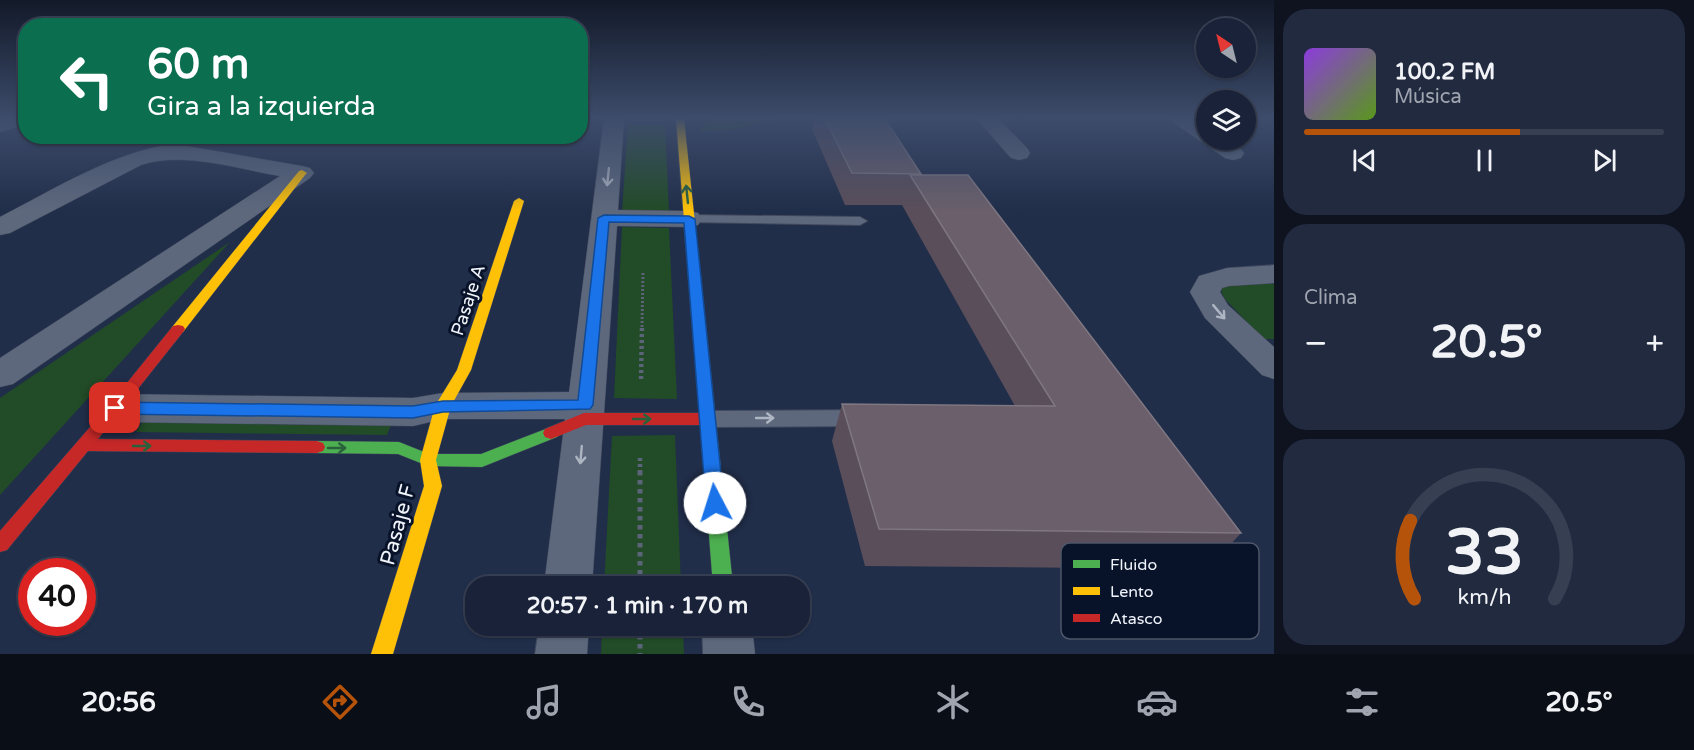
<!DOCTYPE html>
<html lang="es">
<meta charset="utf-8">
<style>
:root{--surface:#192238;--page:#222a40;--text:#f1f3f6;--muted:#9fa4ae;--line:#373f53;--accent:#b45309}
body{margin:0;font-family:"Varela Round",sans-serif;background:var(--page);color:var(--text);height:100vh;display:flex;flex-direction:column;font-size:22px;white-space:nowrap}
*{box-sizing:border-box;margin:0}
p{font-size:20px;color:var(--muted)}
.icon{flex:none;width:33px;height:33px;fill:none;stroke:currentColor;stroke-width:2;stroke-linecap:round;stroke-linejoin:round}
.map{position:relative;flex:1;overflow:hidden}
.drawer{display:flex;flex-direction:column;gap:9px;padding:9px;background:#0e131f;width:420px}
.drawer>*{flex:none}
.top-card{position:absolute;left:18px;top:18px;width:570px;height:126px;border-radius:24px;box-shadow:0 2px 4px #0004,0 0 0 2px var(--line);background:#0b6e4f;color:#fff;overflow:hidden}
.needle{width:39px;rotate:325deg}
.fabs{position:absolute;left:1196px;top:18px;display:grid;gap:12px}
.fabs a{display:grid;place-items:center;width:60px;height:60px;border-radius:50%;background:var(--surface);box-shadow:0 2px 4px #0004,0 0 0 2px var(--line);font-size:30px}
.speed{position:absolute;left:18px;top:558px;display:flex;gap:12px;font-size:30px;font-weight:700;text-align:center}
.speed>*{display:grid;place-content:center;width:78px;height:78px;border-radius:50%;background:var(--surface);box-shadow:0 2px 4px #0004,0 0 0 2px var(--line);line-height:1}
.speed .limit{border:9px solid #d22;background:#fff;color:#111}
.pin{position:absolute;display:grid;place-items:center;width:51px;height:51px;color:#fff;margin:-26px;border-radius:12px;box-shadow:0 3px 9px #0006}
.me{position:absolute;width:66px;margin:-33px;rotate:355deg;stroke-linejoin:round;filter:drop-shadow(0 0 4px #0008)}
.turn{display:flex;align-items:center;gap:21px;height:126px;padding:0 30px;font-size:27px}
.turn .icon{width:78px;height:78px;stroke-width:2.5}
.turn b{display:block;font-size:42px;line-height:51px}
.big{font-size:45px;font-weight:700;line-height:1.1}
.drawer .card{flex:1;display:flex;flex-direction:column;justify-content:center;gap:9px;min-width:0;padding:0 21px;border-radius:24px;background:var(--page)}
.drawer .dial{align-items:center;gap:0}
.dial svg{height:156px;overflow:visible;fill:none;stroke:var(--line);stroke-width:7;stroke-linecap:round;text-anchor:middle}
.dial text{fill:var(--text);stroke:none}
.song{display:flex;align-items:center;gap:18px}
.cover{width:72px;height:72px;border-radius:9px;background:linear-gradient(135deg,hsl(270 70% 55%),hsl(90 70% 35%))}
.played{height:6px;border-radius:3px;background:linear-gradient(90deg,var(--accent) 60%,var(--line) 60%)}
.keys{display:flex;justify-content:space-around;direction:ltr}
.heat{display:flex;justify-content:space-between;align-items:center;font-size:33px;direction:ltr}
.trip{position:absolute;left:465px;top:576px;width:345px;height:60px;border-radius:24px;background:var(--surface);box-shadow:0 2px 4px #0004,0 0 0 2px var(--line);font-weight:700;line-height:60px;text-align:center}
.menu{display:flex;height:96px;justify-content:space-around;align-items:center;background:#0a0e16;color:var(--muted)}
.menu .icon{width:42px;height:42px}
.menu .selected{color:var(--accent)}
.menu b{font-size:27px;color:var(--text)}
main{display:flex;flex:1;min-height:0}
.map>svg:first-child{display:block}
.green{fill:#224b27}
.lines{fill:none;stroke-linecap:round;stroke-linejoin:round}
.lane-casing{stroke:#41485c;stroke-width:2}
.street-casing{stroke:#41485c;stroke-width:1}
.fast-casing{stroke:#41485c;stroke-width:1}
.slow-casing{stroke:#41485c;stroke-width:1}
.jam-casing{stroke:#41485c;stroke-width:1}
.path-far2{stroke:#5b6478;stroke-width:3;stroke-dasharray:2 2;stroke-linecap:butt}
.path-far1{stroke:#5b6478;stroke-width:4.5;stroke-dasharray:3 3;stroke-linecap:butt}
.path{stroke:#5b6478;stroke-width:5;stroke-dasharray:4.5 4.5;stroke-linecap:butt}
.lane{fill:#5d687d;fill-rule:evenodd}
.street{fill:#5d687d;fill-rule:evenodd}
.fast{fill:#4caf50;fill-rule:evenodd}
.slow{fill:#ffc107;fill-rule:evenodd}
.jam{fill:#c62828;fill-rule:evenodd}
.wall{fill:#5a4e5a}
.building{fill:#6a5f6b;stroke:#7f7782;stroke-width:1.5}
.oneway{stroke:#aeb5c2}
.oneway2{stroke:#2a613d}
.route{fill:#1a73e8;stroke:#114b97;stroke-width:1.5}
.labels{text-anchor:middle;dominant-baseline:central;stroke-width:6;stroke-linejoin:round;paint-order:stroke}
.street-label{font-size:18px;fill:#f0f4fa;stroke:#08132a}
.near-street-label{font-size:21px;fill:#f0f4fa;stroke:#08132a}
.key{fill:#08132a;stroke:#4e5668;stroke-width:1.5}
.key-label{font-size:16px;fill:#f0f4fa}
</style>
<main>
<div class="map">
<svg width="1274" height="654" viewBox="0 0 1274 654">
<rect width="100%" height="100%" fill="#212e4a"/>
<path class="green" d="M 716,119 L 779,119 L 728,130 L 701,131 L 703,124 Z
M 628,125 L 665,125 L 669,212 L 622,212 Z
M 622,227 L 669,228 L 677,399 L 614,398 Z
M 230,242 L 0,495 L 0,398 Z
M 1233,283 L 1274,284 L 1274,339 L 1263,339 L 1224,298 L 1220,288 Z
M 143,421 L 391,425 L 387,435 L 136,432 Z
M 675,435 L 681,586 L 604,586 L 612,436 Z
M 602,626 L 683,626 L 684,654 L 601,654 Z"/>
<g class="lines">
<defs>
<path id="lane" d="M 689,215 L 860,217 L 867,221 L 860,225 L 684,222 L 682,219 L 684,216 Z
M 861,410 L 868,413 L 871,418 L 868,423 L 861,426 L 707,427 L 700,424 L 697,419 L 700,414 L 707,411 Z"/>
<path id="street" d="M 0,119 L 26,119 L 26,124 L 0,132 Z
M 604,119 L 624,119 L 618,210 L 689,211 L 698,213 L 702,219 L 698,225 L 689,227 L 617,226 L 592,586 L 544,586 L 565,419 L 443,419 L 413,426 L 115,422 L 102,418 L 96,408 L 102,398 L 115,394 L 413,398 L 443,393 L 569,392 Z
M 977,119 L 999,119 L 1027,148 L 1030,153 L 1027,158 L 1019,160 L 1011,158 Z
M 1171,119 L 1195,119 L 1206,126 L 1206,140 C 1221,140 1235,139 1244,153 L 1241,158 L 1233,160 L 1225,158 L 1174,123 Z
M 175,144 L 302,166 L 310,168 L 314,173 L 310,178 L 13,384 L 0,387 L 0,358 L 280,176 C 237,169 183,151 141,165 L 10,233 L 0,235 L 0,217 C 53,190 116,150 175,144 Z
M 1274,265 L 1274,283 L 1229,286 L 1222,288 L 1220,292 L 1228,305 L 1274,347 L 1274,379 L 1262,375 L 1205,318 L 1190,292 L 1199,276 L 1227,268 Z
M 539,626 L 589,626 L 587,654 L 535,654 Z
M 702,626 L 752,626 L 755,654 L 703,654 Z"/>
<path id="fast" d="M 701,341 L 708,346 L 733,586 L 713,586 L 694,346 Z
M 551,427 L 557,429 L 559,433 L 557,437 L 482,467 L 428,466 L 398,454 L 317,453 L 311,451 L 309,447 L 311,443 L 317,441 L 399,442 L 429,454 L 481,454 Z"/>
<path id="slow" d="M 676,119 L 684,119 L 708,346 L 701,351 L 694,346 Z
M 302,170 L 307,173 L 305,175 L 183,332 L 173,332 L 171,329 L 173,326 L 299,171 Z
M 519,198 L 524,201 L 471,370 L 451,406 L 436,460 L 442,486 L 393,654 L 371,654 L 424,486 L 420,460 L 435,406 L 457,370 L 514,201 Z"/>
<path id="jam" d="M 178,325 L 183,326 L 185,329 L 183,332 L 98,439 L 317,441 L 323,443 L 325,447 L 323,451 L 317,453 L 88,451 L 7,550 L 0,552 L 0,531 L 110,404 L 173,326 Z
M 584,413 L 707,413 L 713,415 L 715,419 L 713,423 L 707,425 L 586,425 L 551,439 L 545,437 L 543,433 L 545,429 Z"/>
</defs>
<use href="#lane" class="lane-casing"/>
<use href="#street" class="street-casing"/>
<use href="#fast" class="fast-casing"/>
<use href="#slow" class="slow-casing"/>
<use href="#jam" class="jam-casing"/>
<path class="path-far2" d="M 642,327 L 643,272"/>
<path class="path-far1" d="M 641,379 L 642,326
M 640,458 L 640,472"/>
<path class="path" d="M 640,471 L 640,586
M 640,626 L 640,654"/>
<use href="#lane" class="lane"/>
<use href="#street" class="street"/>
<use href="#fast" class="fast"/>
<use href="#slow" class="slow"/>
<use href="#jam" class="jam"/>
</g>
<path class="wall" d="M 814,119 L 885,119 L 921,175 L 1241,533 L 1208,569 L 865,566 L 832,441 L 842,404 L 1015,406 L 902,205 L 845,205 L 812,129 Z"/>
<path class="building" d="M 825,119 L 885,119 L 921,174 L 852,173 Z
M 910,175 L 968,175 L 1241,533 L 879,529 L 842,404 L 1055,406 Z"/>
<defs><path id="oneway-shaft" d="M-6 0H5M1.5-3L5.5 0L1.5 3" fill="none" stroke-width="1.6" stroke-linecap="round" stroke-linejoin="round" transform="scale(1.5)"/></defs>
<g class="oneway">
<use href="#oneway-shaft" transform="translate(608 177) rotate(96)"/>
<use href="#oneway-shaft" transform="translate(1219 312) rotate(50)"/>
<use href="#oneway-shaft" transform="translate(765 418)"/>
<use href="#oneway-shaft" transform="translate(581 455) rotate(95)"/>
</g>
<g class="oneway2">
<use href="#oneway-shaft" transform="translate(687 194) rotate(-96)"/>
<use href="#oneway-shaft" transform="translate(642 419)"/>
<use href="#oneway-shaft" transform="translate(142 446)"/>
<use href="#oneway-shaft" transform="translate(337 448)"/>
</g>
<linearGradient id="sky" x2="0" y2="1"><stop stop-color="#121929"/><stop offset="0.56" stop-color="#3d4c6b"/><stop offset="1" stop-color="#3d4c6b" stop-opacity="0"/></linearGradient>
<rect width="1274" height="211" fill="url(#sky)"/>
<path class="route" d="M 604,215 L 689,216 L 695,219 L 724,503 L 721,508 L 715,510 L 709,508 L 706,503 L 684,223 L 609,222 L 593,405 L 590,409 L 443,412 L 413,418 L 115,414 L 110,412 L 107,408 L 110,404 L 115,402 L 413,406 L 443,401 L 578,400 L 598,218 Z"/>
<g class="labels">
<g class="street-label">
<text transform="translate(468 300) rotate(-72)">Pasaje A</text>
</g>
<g class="near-street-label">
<text transform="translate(398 525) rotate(-75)">Pasaje F</text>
</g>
</g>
<rect x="1061" y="543" width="198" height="96" rx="9" class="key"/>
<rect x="1073" y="560" width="27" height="8" fill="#4caf50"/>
<rect x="1073" y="587" width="27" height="8" fill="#ffc107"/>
<rect x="1073" y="614" width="27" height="8" fill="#c62828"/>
<g class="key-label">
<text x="1110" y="570">Fluido</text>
<text x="1110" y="597">Lento</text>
<text x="1110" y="624">Atasco</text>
</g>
</svg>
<div class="fabs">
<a><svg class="needle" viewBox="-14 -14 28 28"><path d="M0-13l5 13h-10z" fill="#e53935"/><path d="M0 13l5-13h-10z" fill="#9fa4ae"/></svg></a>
<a><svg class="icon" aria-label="layers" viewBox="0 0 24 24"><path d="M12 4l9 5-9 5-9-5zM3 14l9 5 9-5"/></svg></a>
</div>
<div class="speed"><div class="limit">40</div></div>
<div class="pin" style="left:115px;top:408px;background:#d93025"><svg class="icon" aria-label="arrive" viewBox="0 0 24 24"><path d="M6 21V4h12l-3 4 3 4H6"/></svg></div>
<svg class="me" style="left:715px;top:503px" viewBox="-20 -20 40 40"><circle r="19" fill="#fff"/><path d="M0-13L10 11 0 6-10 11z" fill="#1a73e8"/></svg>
<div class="trip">20:57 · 1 min · 170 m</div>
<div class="top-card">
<div class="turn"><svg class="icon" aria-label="left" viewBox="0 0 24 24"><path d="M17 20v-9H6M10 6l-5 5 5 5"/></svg><div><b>60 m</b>Gira a la izquierda</div></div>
</div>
</div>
<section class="drawer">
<div class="card">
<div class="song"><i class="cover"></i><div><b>100.2 FM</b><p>Música</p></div></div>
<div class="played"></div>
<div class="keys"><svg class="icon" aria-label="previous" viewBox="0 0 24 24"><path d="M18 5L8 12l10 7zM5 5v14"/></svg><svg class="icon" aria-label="pause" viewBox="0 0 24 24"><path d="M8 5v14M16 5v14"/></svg><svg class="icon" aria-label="next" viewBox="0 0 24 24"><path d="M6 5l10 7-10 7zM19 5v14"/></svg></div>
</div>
<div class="card"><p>Clima</p>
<div class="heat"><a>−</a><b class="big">20.5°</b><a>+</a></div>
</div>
<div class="card dial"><svg viewBox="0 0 100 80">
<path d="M14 69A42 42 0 1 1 86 69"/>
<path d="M14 69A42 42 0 0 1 12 29" stroke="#b45309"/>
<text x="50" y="56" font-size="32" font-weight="700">33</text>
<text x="50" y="72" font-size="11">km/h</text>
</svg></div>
</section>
</main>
<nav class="menu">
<b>20:56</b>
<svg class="icon selected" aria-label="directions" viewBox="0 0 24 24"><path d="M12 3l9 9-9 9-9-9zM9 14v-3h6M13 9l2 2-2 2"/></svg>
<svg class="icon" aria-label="music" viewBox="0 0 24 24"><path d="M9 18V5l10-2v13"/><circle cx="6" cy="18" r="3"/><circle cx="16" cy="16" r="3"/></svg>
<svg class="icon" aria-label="phone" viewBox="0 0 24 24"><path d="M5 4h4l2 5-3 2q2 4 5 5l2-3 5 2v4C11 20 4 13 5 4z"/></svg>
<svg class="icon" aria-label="climate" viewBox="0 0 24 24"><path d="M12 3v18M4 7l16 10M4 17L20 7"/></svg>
<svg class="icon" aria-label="car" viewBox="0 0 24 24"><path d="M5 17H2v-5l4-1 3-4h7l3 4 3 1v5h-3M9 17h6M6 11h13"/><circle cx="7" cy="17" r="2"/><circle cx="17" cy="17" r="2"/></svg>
<svg class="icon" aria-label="filters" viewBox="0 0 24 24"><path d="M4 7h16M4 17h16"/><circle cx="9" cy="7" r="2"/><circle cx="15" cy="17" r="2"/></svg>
<b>20.5°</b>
</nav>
